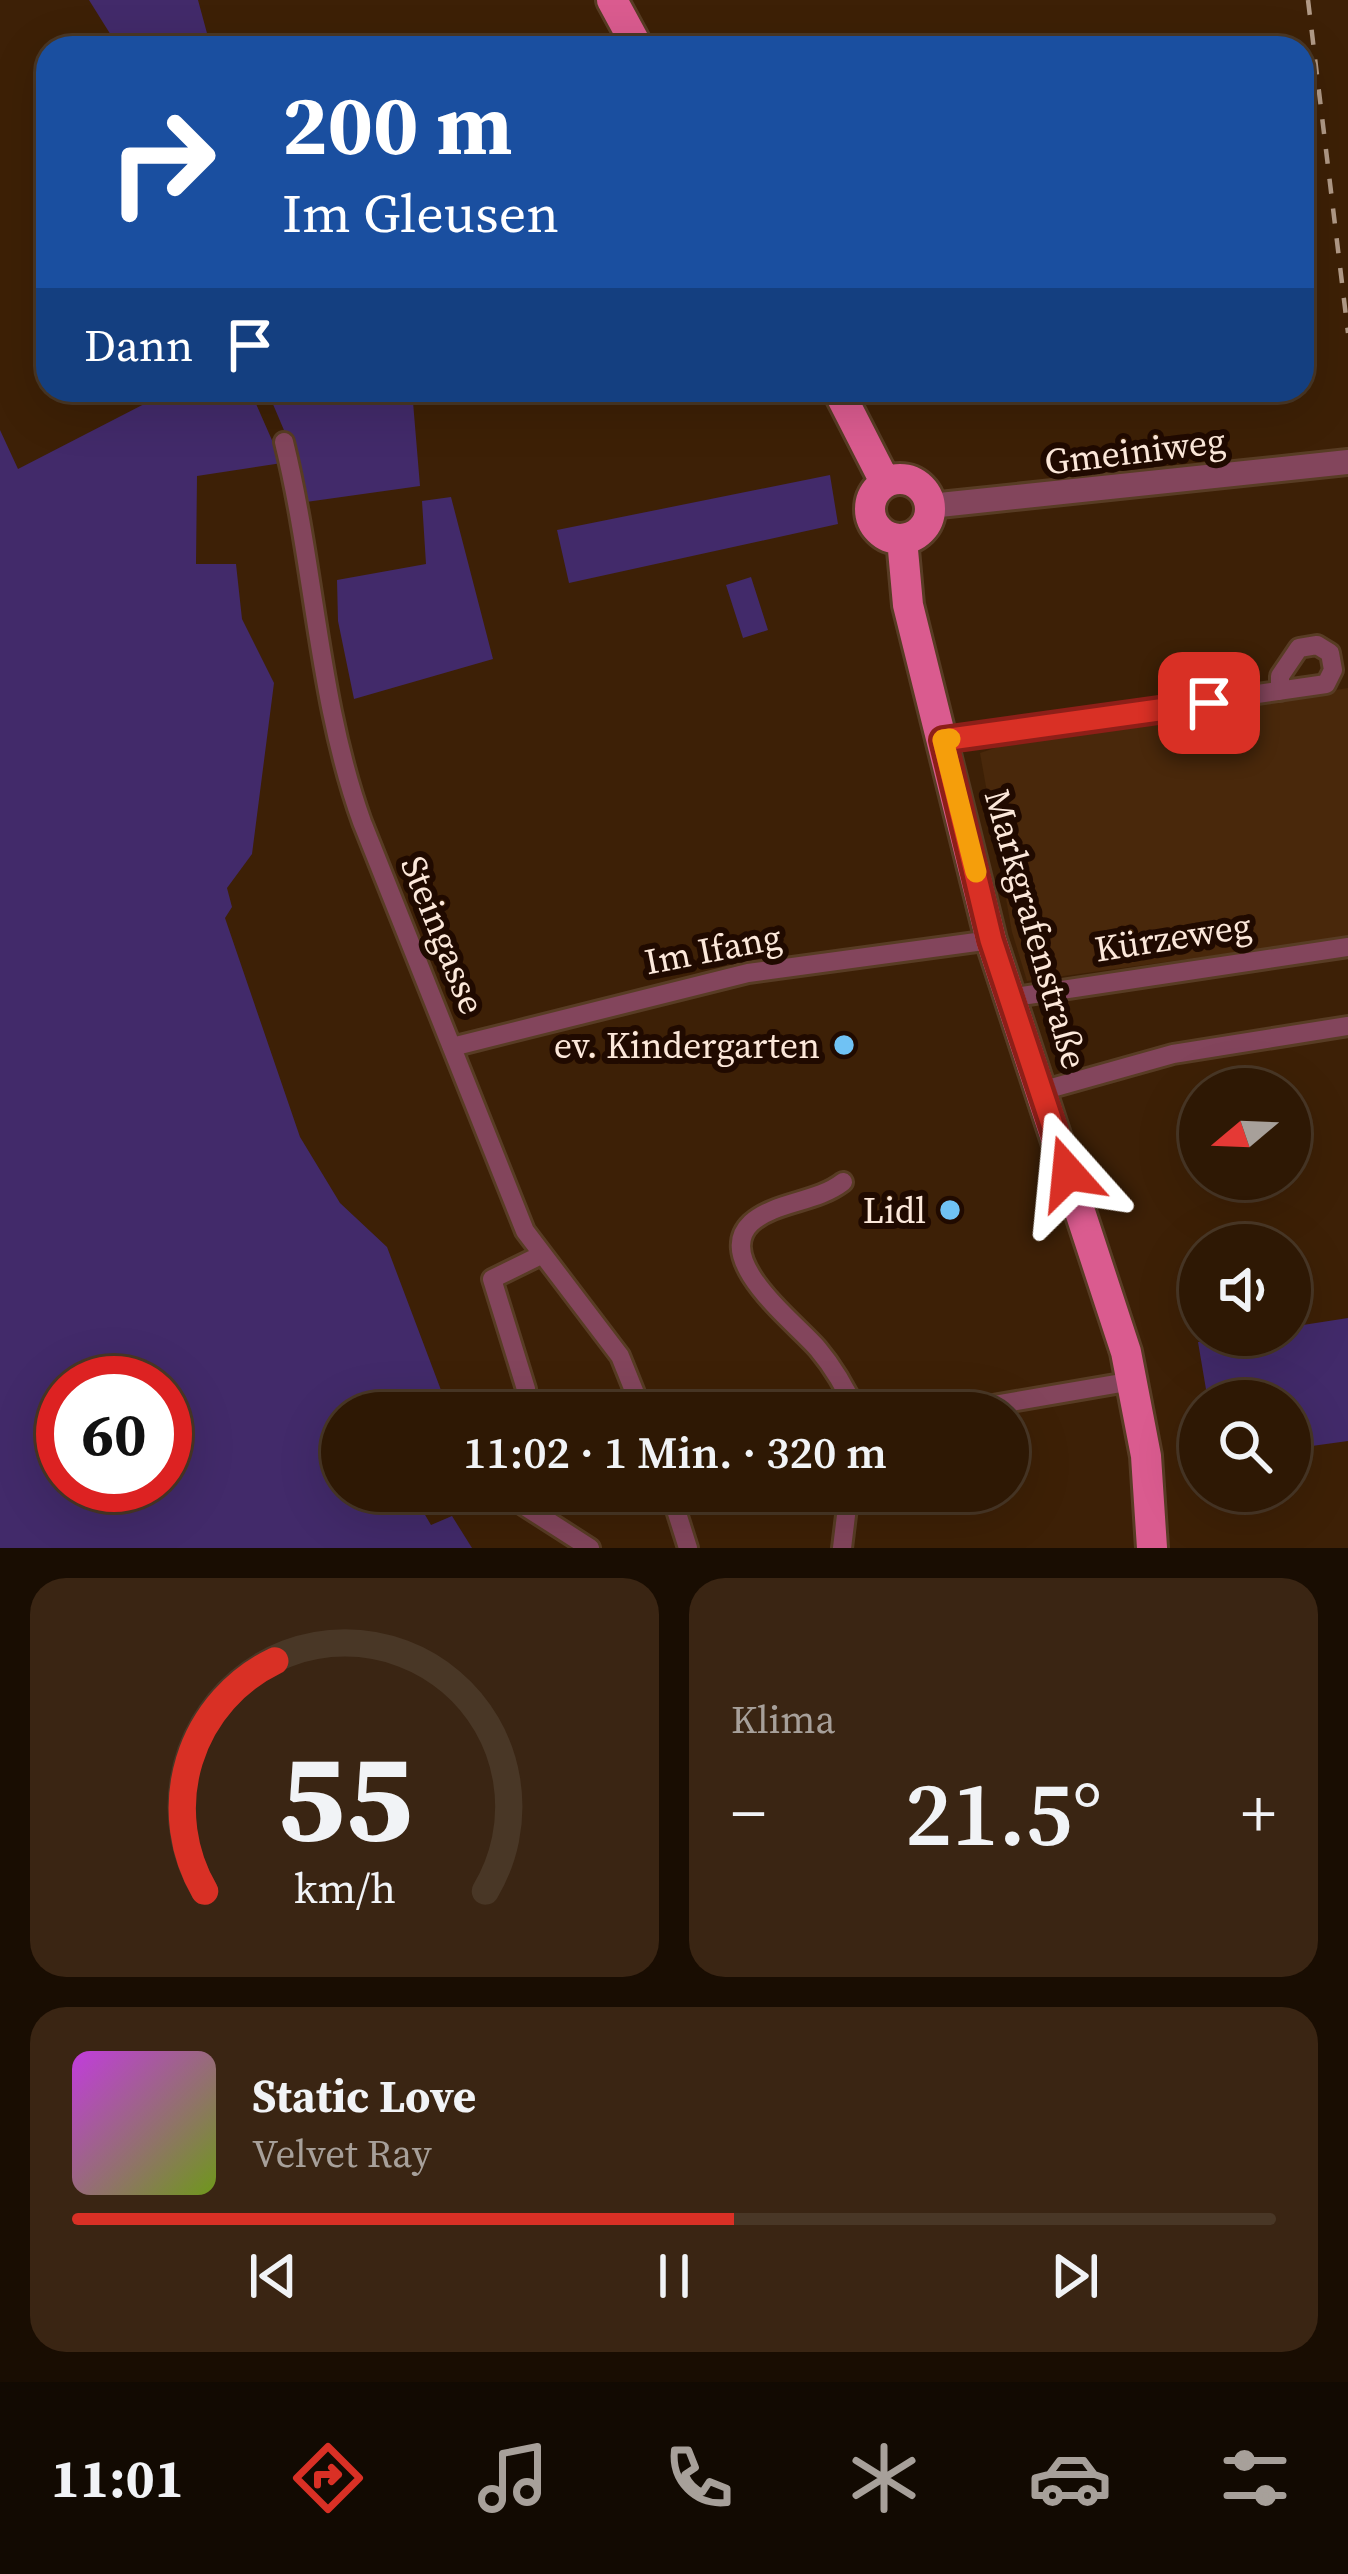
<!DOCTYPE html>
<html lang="de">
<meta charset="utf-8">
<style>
:root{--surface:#2e1804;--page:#3a2513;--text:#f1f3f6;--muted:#a7a09a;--line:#493726;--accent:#d93025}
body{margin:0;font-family:"Source Serif 4",serif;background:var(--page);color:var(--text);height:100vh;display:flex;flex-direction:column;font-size:45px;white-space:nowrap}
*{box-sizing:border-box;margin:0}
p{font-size:39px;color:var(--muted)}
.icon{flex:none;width:66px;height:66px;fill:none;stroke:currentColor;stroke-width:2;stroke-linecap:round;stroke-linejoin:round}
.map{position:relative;height:1548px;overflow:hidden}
.details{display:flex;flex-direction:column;gap:30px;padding:30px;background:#190d02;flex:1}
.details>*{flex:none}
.hud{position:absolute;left:36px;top:36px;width:1278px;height:366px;border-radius:36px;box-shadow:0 12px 48px #0002,0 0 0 3px var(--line);background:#1a4fa0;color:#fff;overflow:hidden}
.needle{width:78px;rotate:251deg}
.buttons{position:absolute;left:1179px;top:1068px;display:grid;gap:24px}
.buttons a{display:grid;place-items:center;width:132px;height:132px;border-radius:50%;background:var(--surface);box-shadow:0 12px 48px #0002,0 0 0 3px var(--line);font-size:60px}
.speed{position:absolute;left:36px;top:1356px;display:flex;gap:24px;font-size:60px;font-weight:700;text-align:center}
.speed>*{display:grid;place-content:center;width:156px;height:156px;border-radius:50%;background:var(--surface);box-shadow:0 12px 48px #0002,0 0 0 3px var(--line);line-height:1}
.speed .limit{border:18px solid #d22;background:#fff;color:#111}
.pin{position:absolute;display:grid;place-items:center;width:102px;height:102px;color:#fff;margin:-51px;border-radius:24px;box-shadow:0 6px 18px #0006}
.me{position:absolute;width:132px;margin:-66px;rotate:342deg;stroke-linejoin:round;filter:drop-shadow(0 0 9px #0008)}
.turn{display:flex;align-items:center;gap:42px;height:252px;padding:0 48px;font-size:54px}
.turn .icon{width:156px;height:156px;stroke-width:2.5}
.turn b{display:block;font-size:84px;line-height:102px}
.then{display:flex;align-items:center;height:114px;padding:0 48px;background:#0003;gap:24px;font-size:45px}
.big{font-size:90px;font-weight:600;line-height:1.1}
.details .widget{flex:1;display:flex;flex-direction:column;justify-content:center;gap:18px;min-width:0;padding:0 42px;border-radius:36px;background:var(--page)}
.details .dial{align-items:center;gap:0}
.dial svg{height:312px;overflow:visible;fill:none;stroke:var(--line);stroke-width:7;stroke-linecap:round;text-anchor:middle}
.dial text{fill:var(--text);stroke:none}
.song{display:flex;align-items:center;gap:36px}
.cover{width:144px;height:144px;border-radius:18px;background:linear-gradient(135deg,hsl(290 70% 55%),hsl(80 70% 35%))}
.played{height:12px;border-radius:6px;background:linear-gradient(90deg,var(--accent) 55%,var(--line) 55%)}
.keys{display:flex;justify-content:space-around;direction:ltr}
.heat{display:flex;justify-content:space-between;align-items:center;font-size:66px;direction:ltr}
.details .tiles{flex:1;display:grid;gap:30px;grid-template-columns:1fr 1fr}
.widget:last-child{grid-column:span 2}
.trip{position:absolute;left:321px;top:1392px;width:708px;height:120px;border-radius:60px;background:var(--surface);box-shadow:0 12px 48px #0002,0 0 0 3px var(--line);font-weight:600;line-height:120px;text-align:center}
.tab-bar{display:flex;height:192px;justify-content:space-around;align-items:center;background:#120a02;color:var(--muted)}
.tab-bar .icon{width:84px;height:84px}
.tab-bar .current{color:var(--accent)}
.tab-bar b{font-size:54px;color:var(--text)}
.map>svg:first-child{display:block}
.built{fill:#49280b}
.green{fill:#422a6a;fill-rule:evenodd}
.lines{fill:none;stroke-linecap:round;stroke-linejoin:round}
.minor-casing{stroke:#583c24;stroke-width:24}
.tertiary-casing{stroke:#583c24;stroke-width:30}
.primary-casing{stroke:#583c24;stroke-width:36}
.minor{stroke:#83455c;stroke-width:18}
.tertiary{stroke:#83455c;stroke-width:24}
.primary{stroke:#da5b8f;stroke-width:30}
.rail{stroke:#b19a87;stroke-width:4.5;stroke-dasharray:15 15;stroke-linecap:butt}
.route-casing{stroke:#8d1f18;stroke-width:30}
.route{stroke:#d93025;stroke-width:21}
.slow{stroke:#f59e0b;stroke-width:21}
.poi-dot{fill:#70c2f4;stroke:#200a00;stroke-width:4.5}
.labels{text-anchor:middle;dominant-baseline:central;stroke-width:12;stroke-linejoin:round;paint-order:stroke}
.street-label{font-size:36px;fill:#fce8da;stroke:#200a00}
.poi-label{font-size:36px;fill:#fce8da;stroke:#200a00;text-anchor:end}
</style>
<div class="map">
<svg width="1348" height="1548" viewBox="0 0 1348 1548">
<rect width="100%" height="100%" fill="#3d2006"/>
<path class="built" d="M 1348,688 L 1348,937 L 1027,981 L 1012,932 L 980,753 L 1015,741 Z"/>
<path class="green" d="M 89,0 L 198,0 L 211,48 L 119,48 Z
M 152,390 L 250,390 L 282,463 L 197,476 L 196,564 L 236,564 L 242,619 L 274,683 L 252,854 L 227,888 L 232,907 L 225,918 L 300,1137 L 340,1203 L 387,1247 L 447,1406 L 434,1413 L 342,1413 L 342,1491 L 411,1491 L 431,1525 L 452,1516 L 472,1548 L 0,1548 L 0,430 L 18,469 L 152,400 ZM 63,1383 L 165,1383 L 165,1485 L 63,1485 Z
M 267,390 L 412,390 L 420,486 L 306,502 L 297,461 Z
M 830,475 L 838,524 L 569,583 L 557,530 Z
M 451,497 L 493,659 L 354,699 L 338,621 L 337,580 L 426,564 L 422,501 Z
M 751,577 L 768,630 L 743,638 L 726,585 Z
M 1348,1318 L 1348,1441 L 1290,1449 L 1290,1401 L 1208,1401 L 1198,1342 L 1290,1335 L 1290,1327 Z"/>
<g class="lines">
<defs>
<path id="minor" d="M 284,442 C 315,568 318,700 362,822 L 525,1231 L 620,1356 L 643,1413
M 943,740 L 1326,684 L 1333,670 L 1330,653 L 1317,645 L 1299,648 L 1280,676 L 1280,691
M 1009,998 L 1348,947
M 452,1047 L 748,973 L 991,940
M 1041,1091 L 1173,1054 L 1348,1026
M 843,1182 C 816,1203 776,1201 751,1223 C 712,1260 796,1323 818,1349 C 834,1368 847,1391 857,1413
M 526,1389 L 492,1279 L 541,1255
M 947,1413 L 1133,1381
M 501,1491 L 590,1548
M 670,1491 L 688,1548
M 842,1548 L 849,1491"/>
<path id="tertiary" d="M 930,506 L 1348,462"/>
<path id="primary" d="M 612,0 L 638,48
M 838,390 L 885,482
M870 509a30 30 0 1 1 60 0a30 30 0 1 1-60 0Z
M 902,539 L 908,605 L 991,940 L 1126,1352 L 1146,1456 L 1152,1548"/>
</defs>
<use href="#minor" class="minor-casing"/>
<use href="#tertiary" class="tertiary-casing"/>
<use href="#primary" class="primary-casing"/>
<use href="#minor" class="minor"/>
<use href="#tertiary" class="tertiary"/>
<use href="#primary" class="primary"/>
<path class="rail" d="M 1308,0 L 1348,333"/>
</g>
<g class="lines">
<defs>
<path id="route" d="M 1068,1173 L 991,940 L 943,740 L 1209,703"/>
</defs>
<use href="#route" class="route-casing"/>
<use href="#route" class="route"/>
<path class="slow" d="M 950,739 L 943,740 L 976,872"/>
</g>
<g class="poi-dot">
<circle cx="844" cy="1045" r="12"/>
<circle cx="950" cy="1210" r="12"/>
</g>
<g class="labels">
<g class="street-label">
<text transform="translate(1135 451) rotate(-7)">Gmeiniweg</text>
<text transform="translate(1036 929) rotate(74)">Markgrafenstraße</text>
<text transform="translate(443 935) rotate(68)">Steingasse</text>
<text transform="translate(1173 937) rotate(-9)">Kürzeweg</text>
<text transform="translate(713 949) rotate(-11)">Im Ifang</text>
</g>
<g class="poi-label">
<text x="820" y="1045">ev. Kindergarten</text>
<text x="926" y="1210">Lidl</text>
</g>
</g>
</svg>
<div class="buttons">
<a><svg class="needle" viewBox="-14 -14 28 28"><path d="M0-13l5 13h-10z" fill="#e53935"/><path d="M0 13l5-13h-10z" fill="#a7a09a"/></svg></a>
<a><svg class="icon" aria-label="sound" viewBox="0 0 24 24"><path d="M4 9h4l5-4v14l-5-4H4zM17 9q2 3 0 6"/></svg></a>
<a><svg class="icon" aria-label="search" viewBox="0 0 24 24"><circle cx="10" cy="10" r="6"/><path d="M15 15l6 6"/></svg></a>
</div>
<div class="speed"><div class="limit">60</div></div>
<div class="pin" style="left:1209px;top:703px;background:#d93025"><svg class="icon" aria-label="arrive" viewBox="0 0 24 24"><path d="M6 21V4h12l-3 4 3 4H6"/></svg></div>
<svg class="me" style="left:1068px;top:1173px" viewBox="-20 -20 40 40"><path d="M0-17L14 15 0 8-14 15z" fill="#d93025" stroke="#fff" stroke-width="4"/></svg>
<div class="trip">11:02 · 1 Min. · 320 m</div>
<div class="hud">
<div class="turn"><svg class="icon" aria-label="right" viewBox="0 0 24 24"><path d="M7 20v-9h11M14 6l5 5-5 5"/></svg><div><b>200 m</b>Im Gleusen</div></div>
<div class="then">Dann<svg class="icon" aria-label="arrive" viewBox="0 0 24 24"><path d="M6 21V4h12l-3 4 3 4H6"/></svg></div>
</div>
</div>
<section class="details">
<div class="tiles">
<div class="widget dial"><svg viewBox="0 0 100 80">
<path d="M14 69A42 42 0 1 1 86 69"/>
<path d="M14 69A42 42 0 0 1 32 10" stroke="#d93025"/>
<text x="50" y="56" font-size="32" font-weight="700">55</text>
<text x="50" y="72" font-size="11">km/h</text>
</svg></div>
<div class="widget"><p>Klima</p>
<div class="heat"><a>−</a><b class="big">21.5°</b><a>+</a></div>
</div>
<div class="widget">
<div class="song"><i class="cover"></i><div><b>Static Love</b><p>Velvet Ray</p></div></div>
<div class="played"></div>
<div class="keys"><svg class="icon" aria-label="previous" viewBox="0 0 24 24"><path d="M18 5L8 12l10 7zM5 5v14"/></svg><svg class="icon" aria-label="pause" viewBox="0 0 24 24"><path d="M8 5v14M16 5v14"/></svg><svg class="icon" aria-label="next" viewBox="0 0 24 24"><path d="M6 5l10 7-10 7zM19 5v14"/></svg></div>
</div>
</div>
</section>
<nav class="tab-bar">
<b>11:01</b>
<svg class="icon current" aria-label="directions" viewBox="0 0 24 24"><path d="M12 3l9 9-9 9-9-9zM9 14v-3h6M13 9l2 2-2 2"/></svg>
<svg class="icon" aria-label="music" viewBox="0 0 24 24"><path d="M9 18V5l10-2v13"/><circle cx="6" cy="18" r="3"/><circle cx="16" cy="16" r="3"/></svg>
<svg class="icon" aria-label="phone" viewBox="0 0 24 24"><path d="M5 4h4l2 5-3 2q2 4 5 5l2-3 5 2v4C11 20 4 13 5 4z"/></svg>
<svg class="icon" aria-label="climate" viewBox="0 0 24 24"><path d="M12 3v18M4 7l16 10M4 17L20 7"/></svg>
<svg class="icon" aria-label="car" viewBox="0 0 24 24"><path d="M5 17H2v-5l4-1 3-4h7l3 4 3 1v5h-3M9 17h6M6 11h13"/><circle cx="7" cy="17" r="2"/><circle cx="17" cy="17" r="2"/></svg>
<svg class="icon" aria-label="filters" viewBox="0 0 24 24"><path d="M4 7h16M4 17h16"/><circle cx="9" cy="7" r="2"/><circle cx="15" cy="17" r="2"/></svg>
</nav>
